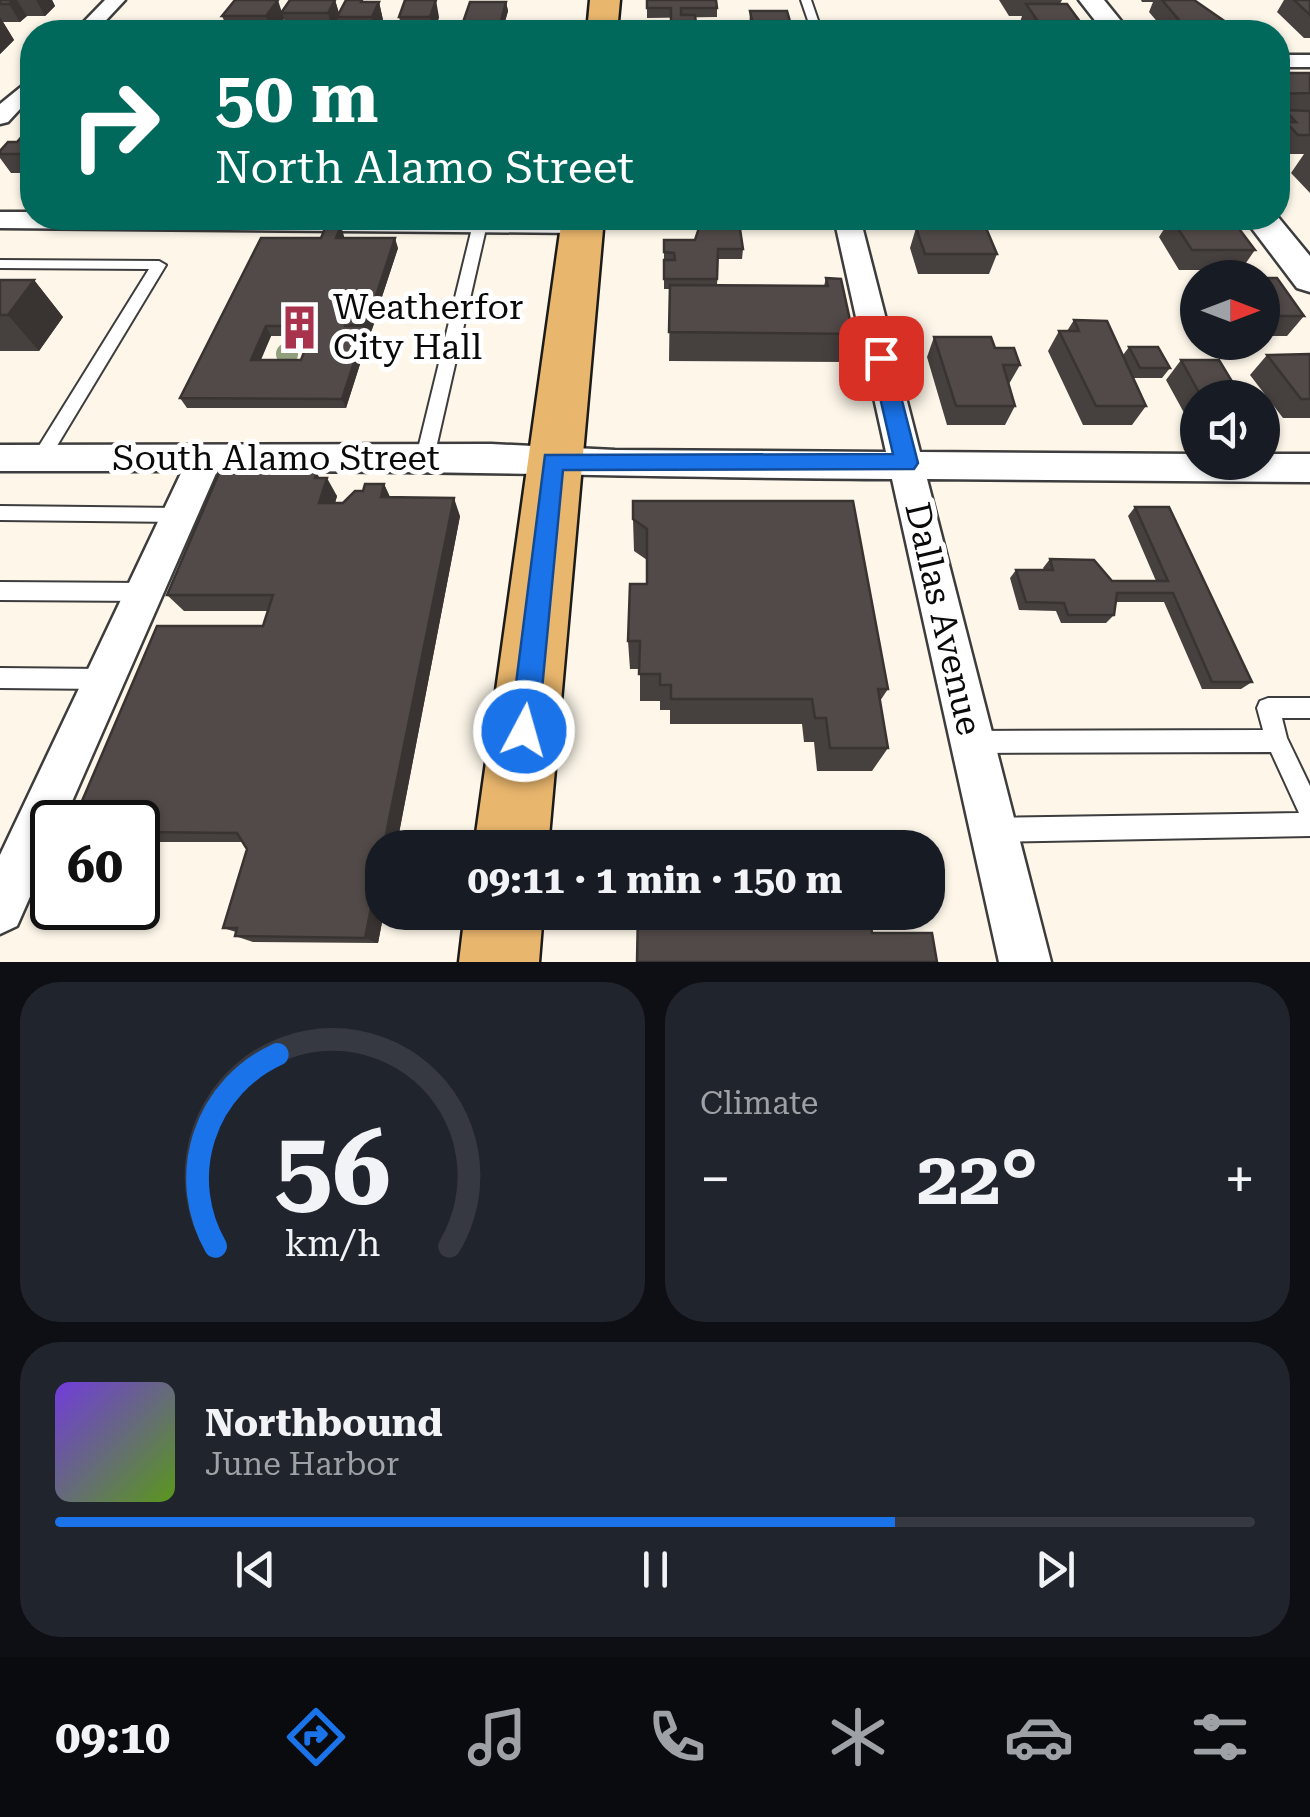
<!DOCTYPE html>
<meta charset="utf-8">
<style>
:root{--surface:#171b24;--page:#20242c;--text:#f1f3f6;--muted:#9ea1a6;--line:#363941;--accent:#1a73e8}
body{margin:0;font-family:"Roboto Serif",serif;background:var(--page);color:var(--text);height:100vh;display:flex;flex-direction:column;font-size:38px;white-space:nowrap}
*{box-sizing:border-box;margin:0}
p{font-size:32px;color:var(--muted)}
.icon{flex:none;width:55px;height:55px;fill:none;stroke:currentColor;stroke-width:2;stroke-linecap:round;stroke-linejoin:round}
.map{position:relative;height:962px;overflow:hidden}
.side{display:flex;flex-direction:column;gap:20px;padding:20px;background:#0d0f14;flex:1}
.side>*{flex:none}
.guide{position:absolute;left:20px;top:20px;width:1270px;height:210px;border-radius:40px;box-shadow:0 2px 8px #0004;background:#00695c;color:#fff;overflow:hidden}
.needle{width:65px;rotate:90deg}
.controls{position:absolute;left:1180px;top:260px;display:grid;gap:20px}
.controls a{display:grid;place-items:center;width:100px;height:100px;border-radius:50%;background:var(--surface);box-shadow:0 2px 8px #0004;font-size:50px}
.speed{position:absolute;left:30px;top:800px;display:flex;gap:20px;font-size:50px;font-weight:700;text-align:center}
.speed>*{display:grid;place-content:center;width:130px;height:130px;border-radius:50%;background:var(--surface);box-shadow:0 2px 8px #0004;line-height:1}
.speed .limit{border:5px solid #111;border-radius:15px;background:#fff;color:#111}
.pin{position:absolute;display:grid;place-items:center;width:85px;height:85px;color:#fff;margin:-42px;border-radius:20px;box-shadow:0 5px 15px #0006}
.me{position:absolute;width:110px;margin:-55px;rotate:6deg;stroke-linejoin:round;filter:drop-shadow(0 0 8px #0008)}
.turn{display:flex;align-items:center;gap:35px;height:210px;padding:0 30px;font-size:45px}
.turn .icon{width:130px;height:130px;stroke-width:2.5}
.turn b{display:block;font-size:70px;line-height:85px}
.big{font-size:75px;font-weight:700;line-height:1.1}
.side .tile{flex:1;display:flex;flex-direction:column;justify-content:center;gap:15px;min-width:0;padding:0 35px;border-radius:40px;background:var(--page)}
.side .dial{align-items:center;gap:0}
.dial svg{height:260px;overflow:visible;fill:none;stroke:var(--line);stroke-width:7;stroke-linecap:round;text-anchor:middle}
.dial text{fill:var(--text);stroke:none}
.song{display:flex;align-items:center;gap:30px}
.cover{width:120px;height:120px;border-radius:15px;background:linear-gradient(135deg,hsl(260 70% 55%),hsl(90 70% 35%))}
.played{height:10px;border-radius:5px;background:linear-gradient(90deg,var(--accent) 70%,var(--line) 70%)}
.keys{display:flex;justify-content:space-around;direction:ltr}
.heat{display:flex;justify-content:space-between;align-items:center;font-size:55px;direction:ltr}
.side .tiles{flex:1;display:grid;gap:20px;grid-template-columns:1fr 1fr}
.tile:last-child{grid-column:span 2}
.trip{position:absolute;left:365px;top:830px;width:580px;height:100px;border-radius:40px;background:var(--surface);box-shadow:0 2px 8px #0004;font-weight:700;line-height:100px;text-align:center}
.dock{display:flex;height:160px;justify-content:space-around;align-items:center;background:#090b0e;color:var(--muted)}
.dock .icon{width:70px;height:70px}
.dock .on{color:var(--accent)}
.dock b{font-size:45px;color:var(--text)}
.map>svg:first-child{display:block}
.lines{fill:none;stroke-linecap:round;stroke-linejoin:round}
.service-casing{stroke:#3d3d3d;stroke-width:4}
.minor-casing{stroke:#3d3d3d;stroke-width:5}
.tertiary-casing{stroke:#3d3d3d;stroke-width:5}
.primary-casing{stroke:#1b1b1b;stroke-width:5}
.service{fill:#fff;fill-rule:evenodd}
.minor{fill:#fff;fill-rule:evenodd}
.tertiary{fill:#fff;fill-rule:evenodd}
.primary{fill:#e9b66d;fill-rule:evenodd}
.tree{fill:#90a07c}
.wall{fill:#46403e;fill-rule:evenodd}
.shaded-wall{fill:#393432}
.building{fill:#514a48;stroke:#393432;stroke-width:2.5;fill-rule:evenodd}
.route{fill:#1a73e8;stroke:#114b97;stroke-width:2.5}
.labels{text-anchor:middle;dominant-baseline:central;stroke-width:10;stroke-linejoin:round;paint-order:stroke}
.poi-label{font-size:35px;fill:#0a0a0a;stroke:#fff;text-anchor:start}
.street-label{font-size:35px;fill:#0a0a0a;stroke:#fff}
</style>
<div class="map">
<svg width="1310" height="962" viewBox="0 0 1310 962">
<rect width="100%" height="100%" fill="#fdf6e9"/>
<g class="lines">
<defs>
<path id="service" d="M 801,0 L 811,0 L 822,32 L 812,32 Z
M 480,220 L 487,224 L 434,457 L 425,464 L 416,457 L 473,224 Z
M 0,260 L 159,261 L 166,265 L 46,464 L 34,464 L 31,459 L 34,454 L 149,269 L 0,268 Z
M 0,506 L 179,508 L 185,510 L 188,515 L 185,520 L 179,522 L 0,520 Z
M 0,582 L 144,583 L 151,586 L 154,592 L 151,598 L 144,601 L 0,600 Z
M 0,668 L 104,669 L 111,672 L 114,679 L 111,686 L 104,689 L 0,688 Z
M 1268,698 L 1310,698 L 1310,718 L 1282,718 L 1287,738 L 1310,786 L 1310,836 L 993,842 L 985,838 L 981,830 L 985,822 L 993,818 L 1299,813 L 1271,752 L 972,753 L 964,750 L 961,742 L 964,734 L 972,731 L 1263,730 L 1257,708 L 1260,701 Z"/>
<path id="minor" d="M 105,0 L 125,0 L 95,32 L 74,32 Z
M 1278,55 L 1310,55 L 1310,67 L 1278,67 Z
M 32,78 L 32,96 L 8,122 L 0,124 L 0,104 Z
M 0,212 L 32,212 L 32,218 L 584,218 L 595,225 L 582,233 L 0,228 Z
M 834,218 L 860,218 L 920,452 L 1198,454 L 1198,462 L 1262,462 L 1262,454 L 1310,454 L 1310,482 L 927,479 L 1051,962 L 999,962 L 892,479 C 667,478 442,470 217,471 L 63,822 L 52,822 L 52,847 L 17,926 L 0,934 L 0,855 L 182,471 L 0,471 L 0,445 L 491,444 L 615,450 L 886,452 Z"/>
<path id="tertiary" d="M 1079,0 L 1104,0 L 1130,32 L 1104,32 Z
M 1278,217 L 1310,256 L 1310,292 L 1297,288 L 1244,218 Z"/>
<path id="primary" d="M 590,0 L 620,0 L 617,32 L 587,32 Z
M 562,218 L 604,218 L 548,848 L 474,848 Z
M 465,912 L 543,912 L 539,962 L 459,962 Z"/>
</defs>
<use href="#service" class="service-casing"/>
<use href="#minor" class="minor-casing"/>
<use href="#tertiary" class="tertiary-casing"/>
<use href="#primary" class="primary-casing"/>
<use href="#service" class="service"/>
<use href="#minor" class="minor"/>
<use href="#tertiary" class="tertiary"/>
<use href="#primary" class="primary"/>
</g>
<circle class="tree" cx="287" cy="354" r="11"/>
<path class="wall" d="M 0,0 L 52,0 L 55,6 L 45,16 L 27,16 L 20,22 L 3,22 L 14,40 L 0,54 Z
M 335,0 L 339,13 L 346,0 L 379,2 L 383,20 L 378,32 L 342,32 L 338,22 L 333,31 L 288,31 L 284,19 L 274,32 L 229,32 L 222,16 L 282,12 Z
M 647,0 L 717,8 L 717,17 L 647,18 Z
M 999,0 L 1062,0 L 1060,4 L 1081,23 L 1077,32 L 1027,32 L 1020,22 L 1022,16 L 1009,16 Z
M 1141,0 L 1194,0 L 1233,27 L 1230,32 L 1166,32 L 1149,12 L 1153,2 L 1142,2 Z
M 1284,0 L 1310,0 L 1310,38 L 1304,38 L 1277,12 Z
M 506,2 L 508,11 L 502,32 L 462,32 L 461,28 Z
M 750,11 L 791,25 L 790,32 L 749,32 Z
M 399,17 L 439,17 L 435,32 L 403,32 Z
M 1278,73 L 1310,73 L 1310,193 L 1291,173 L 1304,154 L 1285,154 L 1278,146 L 1278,122 L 1284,112 L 1278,113 Z
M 32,125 L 32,173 L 11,173 L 0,158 L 0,151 L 17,142 Z
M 898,218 L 956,218 L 954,222 L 899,222 Z
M 1171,218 L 1255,250 L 1241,270 L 1179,270 L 1159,237 Z
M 916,228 L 997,254 L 989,274 L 918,274 L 910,248 Z
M 344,236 L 344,238 L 398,248 L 375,318 L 374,318 L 375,321 L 371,332 L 368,333 L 369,336 L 346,408 L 187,408 L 180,398 L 321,238 ZM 271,336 L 310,336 L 301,360 L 261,360 Z
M 664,240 L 743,249 L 742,259 L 718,259 L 717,286 L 824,286 L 826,278 L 853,334 L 845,362 L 669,361 L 670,289 L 664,289 Z
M 1262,278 L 1304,316 L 1287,336 L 1262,336 Z
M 0,280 L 34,280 L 63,317 L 39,351 L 0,351 Z
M 1074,320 L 1123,355 L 1129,347 L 1170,368 L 1162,378 L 1133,378 L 1146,406 L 1132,425 L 1083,425 L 1048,351 L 1059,331 L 1067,331 Z
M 934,337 L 995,348 L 1020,365 L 1009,384 L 1015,406 L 1005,425 L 947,425 L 927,357 Z
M 1310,354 L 1310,418 L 1283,418 L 1250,375 L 1267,355 Z
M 1181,360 L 1242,398 L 1198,398 L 1198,420 L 1188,420 L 1166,380 Z
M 319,478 L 337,496 L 335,503 L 343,503 L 363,491 L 384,484 L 390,497 L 460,516 L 378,943 L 253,942 L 235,936 L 236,932 L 223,928 L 247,849 L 243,842 L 138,842 L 138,822 L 263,626 L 268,611 L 184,611 L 167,595 Z
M 1135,507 L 1252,682 L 1241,689 L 1202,689 L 1164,602 L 1116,602 L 1114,615 L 1106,623 L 1061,623 L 1056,611 L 1019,610 L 1010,578 L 1016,570 L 1044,570 L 1043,568 L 1050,559 L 1112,581 L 1156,581 L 1128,516 Z
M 633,519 L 888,689 L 880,701 L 888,748 L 872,771 L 817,771 L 814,742 L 804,742 L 802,724 L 670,724 L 670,710 L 660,710 L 660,701 L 640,701 L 640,669 L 630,669 L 628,641 L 647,584 L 647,560 L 634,551 Z"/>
<path class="shaded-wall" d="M 14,0 L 17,0 L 27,16 L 20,22 L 9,4 Z
M 36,0 L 52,0 L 55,6 L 45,16 Z
M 278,0 L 284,19 L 274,32 L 272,32 L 266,16 Z
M 335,0 L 340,17 L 337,17 L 338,22 L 333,31 L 328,13 Z
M 436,0 L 439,17 L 434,32 L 430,17 Z
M 379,2 L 383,20 L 378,32 L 376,32 L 372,17 Z
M 506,2 L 508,11 L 502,32 L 500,32 L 499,28 Z
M 0,17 L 14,40 L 0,54 Z
M 341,226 L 344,236 L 340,248 L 336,238 Z
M 395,238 L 398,248 L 375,318 L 372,308 Z
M 34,280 L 63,317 L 39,351 L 8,315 Z
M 371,311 L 375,321 L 371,332 L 368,333 L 369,336 L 346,408 L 342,399 L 344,326 Z
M 266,326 L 271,336 L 256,370 L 251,360 Z
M 317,473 L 324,487 L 327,478 L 337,496 L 330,521 L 319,503 L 315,478 Z
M 384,484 L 392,502 L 381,497 Z
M 454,498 L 460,516 L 396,848 L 383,848 Z
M 382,851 L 384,912 L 378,943 L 365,938 Z"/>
<path class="building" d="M 0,0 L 14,0 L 9,4 L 0,4 Z
M 235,0 L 278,0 L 266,16 L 222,16 Z
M 290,0 L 335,0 L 328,13 L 281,13 Z
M 346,0 L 362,0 L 361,2 L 379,2 L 372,17 L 337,17 Z
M 405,0 L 436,0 L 430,17 L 399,17 Z
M 647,0 L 716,0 L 717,8 L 681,8 L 681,15 L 695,15 L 697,32 L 671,32 L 671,8 L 647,8 Z
M 1162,0 L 1194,0 L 1233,27 L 1185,27 Z
M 1294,0 L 1310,0 L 1310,15 Z
M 470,2 L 506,2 L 499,28 L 461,28 Z
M 1026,4 L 1067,4 L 1081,23 L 1039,23 Z
M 750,11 L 787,11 L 791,25 L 753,25 Z
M 1278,73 L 1310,73 L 1310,93 L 1278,94 Z
M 1285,110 L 1310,111 L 1310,135 L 1298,135 L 1286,122 L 1296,122 Z
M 32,125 L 32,154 L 0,154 L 0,151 L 8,142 L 17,142 Z
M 1171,218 L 1231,218 L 1255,250 L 1192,250 Z
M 326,226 L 341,226 L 336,238 L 395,238 L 372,308 L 350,308 L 371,311 L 367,322 L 344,326 L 366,326 L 342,399 L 180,398 L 261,238 L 321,238 ZM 266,326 L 314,326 L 301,360 L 251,360 Z
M 699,228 L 740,229 L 743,249 L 718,249 L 717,279 L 664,279 L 664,260 L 675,260 L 674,253 L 664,252 L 664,240 L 695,240 Z
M 916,228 L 986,228 L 997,254 L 925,254 Z
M 826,278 L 841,279 L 853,334 L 669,332 L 670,285 L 828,286 Z
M 1262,278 L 1277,278 L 1304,316 L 1262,316 Z
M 0,280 L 34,280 L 8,315 L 0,315 Z
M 1074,320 L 1107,321 L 1146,406 L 1096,406 L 1059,331 L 1079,331 Z
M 934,337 L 991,337 L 995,348 L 1014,348 L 1020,365 L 1003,365 L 1015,406 L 956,406 Z
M 1129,347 L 1158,347 L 1170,368 L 1140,368 Z
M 1310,354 L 1310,399 L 1301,399 L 1267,355 Z
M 1181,360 L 1219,360 L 1242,398 L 1202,398 Z
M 219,473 L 317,473 L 315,478 L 327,478 L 319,503 L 343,503 L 355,491 L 363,491 L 365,484 L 384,484 L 381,497 L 454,498 L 365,938 L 235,936 L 237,928 L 223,928 L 247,849 L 237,833 L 138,832 L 138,822 L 73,822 L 157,626 L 263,626 L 273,595 L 167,595 Z
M 633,501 L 853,501 L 888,689 L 878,689 L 888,748 L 830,748 L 826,718 L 815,718 L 812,699 L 671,699 L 671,685 L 660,685 L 660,674 L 639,674 L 640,641 L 628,641 L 630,584 L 647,584 L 647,529 L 633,519 Z
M 1135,507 L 1169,507 L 1252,682 L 1212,682 L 1173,593 L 1117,593 L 1114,615 L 1068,615 L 1064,603 L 1026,602 L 1016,570 L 1053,570 L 1050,559 L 1094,560 L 1112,581 L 1168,581 Z
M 638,912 L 869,912 L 872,933 L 932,933 L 937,962 L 637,962 Z"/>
<path class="route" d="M 881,351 L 891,358 L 918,463 L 914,469 L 563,470 L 538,731 L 534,741 L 524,745 L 514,741 L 510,731 L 545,455 L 893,454 L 871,358 Z"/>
<defs>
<symbol id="building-bare" viewBox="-9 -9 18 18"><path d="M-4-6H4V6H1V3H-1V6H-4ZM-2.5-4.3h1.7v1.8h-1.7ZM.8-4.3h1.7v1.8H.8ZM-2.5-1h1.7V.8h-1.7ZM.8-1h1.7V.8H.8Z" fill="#a9334c" stroke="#fff" stroke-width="2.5" paint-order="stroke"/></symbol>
</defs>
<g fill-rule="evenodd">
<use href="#building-bare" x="268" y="296" width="63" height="63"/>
</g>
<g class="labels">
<g class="poi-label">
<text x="333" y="307">Weatherfor<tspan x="333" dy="40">City Hall</tspan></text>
</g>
<g class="street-label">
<text x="276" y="458">South Alamo Street</text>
<text transform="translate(943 619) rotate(77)">Dallas Avenue</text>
</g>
</g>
</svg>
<div class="controls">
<a><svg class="needle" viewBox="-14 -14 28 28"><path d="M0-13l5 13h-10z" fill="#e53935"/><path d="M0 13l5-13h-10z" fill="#9ea1a6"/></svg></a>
<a><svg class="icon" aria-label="sound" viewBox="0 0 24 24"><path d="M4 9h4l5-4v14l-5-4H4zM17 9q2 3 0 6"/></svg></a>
</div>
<div class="speed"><div class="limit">60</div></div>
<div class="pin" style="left:881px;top:358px;background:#d93025"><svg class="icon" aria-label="arrive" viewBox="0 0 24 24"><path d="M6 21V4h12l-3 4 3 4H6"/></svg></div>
<svg class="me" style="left:524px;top:731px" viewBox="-20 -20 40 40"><circle r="17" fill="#1a73e8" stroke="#fff" stroke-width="3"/><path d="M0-11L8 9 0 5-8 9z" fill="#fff"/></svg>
<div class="trip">09:11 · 1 min · 150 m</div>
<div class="guide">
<div class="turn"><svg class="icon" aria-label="right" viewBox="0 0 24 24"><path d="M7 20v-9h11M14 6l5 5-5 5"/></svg><div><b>50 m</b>North Alamo Street</div></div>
</div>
</div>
<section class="side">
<div class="tiles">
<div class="tile dial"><svg viewBox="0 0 100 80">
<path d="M14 69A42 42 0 1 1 86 69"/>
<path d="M14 69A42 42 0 0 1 33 10" stroke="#1a73e8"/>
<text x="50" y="56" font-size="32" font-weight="700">56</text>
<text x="50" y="72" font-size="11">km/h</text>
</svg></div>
<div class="tile"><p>Climate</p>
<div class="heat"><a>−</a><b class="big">22°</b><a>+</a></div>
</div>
<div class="tile">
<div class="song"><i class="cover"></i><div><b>Northbound</b><p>June Harbor</p></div></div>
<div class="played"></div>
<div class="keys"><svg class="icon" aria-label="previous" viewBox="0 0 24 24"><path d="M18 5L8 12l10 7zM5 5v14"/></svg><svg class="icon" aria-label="pause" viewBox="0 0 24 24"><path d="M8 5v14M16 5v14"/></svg><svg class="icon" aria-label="next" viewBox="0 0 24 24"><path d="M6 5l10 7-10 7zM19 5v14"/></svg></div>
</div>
</div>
</section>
<nav class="dock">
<b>09:10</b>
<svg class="icon on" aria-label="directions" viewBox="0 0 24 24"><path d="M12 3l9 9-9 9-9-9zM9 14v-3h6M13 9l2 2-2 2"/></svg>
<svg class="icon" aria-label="music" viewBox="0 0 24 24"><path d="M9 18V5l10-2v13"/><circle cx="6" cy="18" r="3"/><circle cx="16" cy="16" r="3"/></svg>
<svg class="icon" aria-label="phone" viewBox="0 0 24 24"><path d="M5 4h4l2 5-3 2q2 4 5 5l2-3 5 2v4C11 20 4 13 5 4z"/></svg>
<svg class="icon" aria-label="climate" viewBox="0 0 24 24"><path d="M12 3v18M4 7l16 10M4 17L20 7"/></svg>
<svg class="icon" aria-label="car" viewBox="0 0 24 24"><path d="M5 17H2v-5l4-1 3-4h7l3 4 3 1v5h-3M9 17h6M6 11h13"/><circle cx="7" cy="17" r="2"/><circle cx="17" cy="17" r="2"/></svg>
<svg class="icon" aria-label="filters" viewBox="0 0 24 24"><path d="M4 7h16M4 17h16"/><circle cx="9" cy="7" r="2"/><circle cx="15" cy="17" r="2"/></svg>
</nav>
